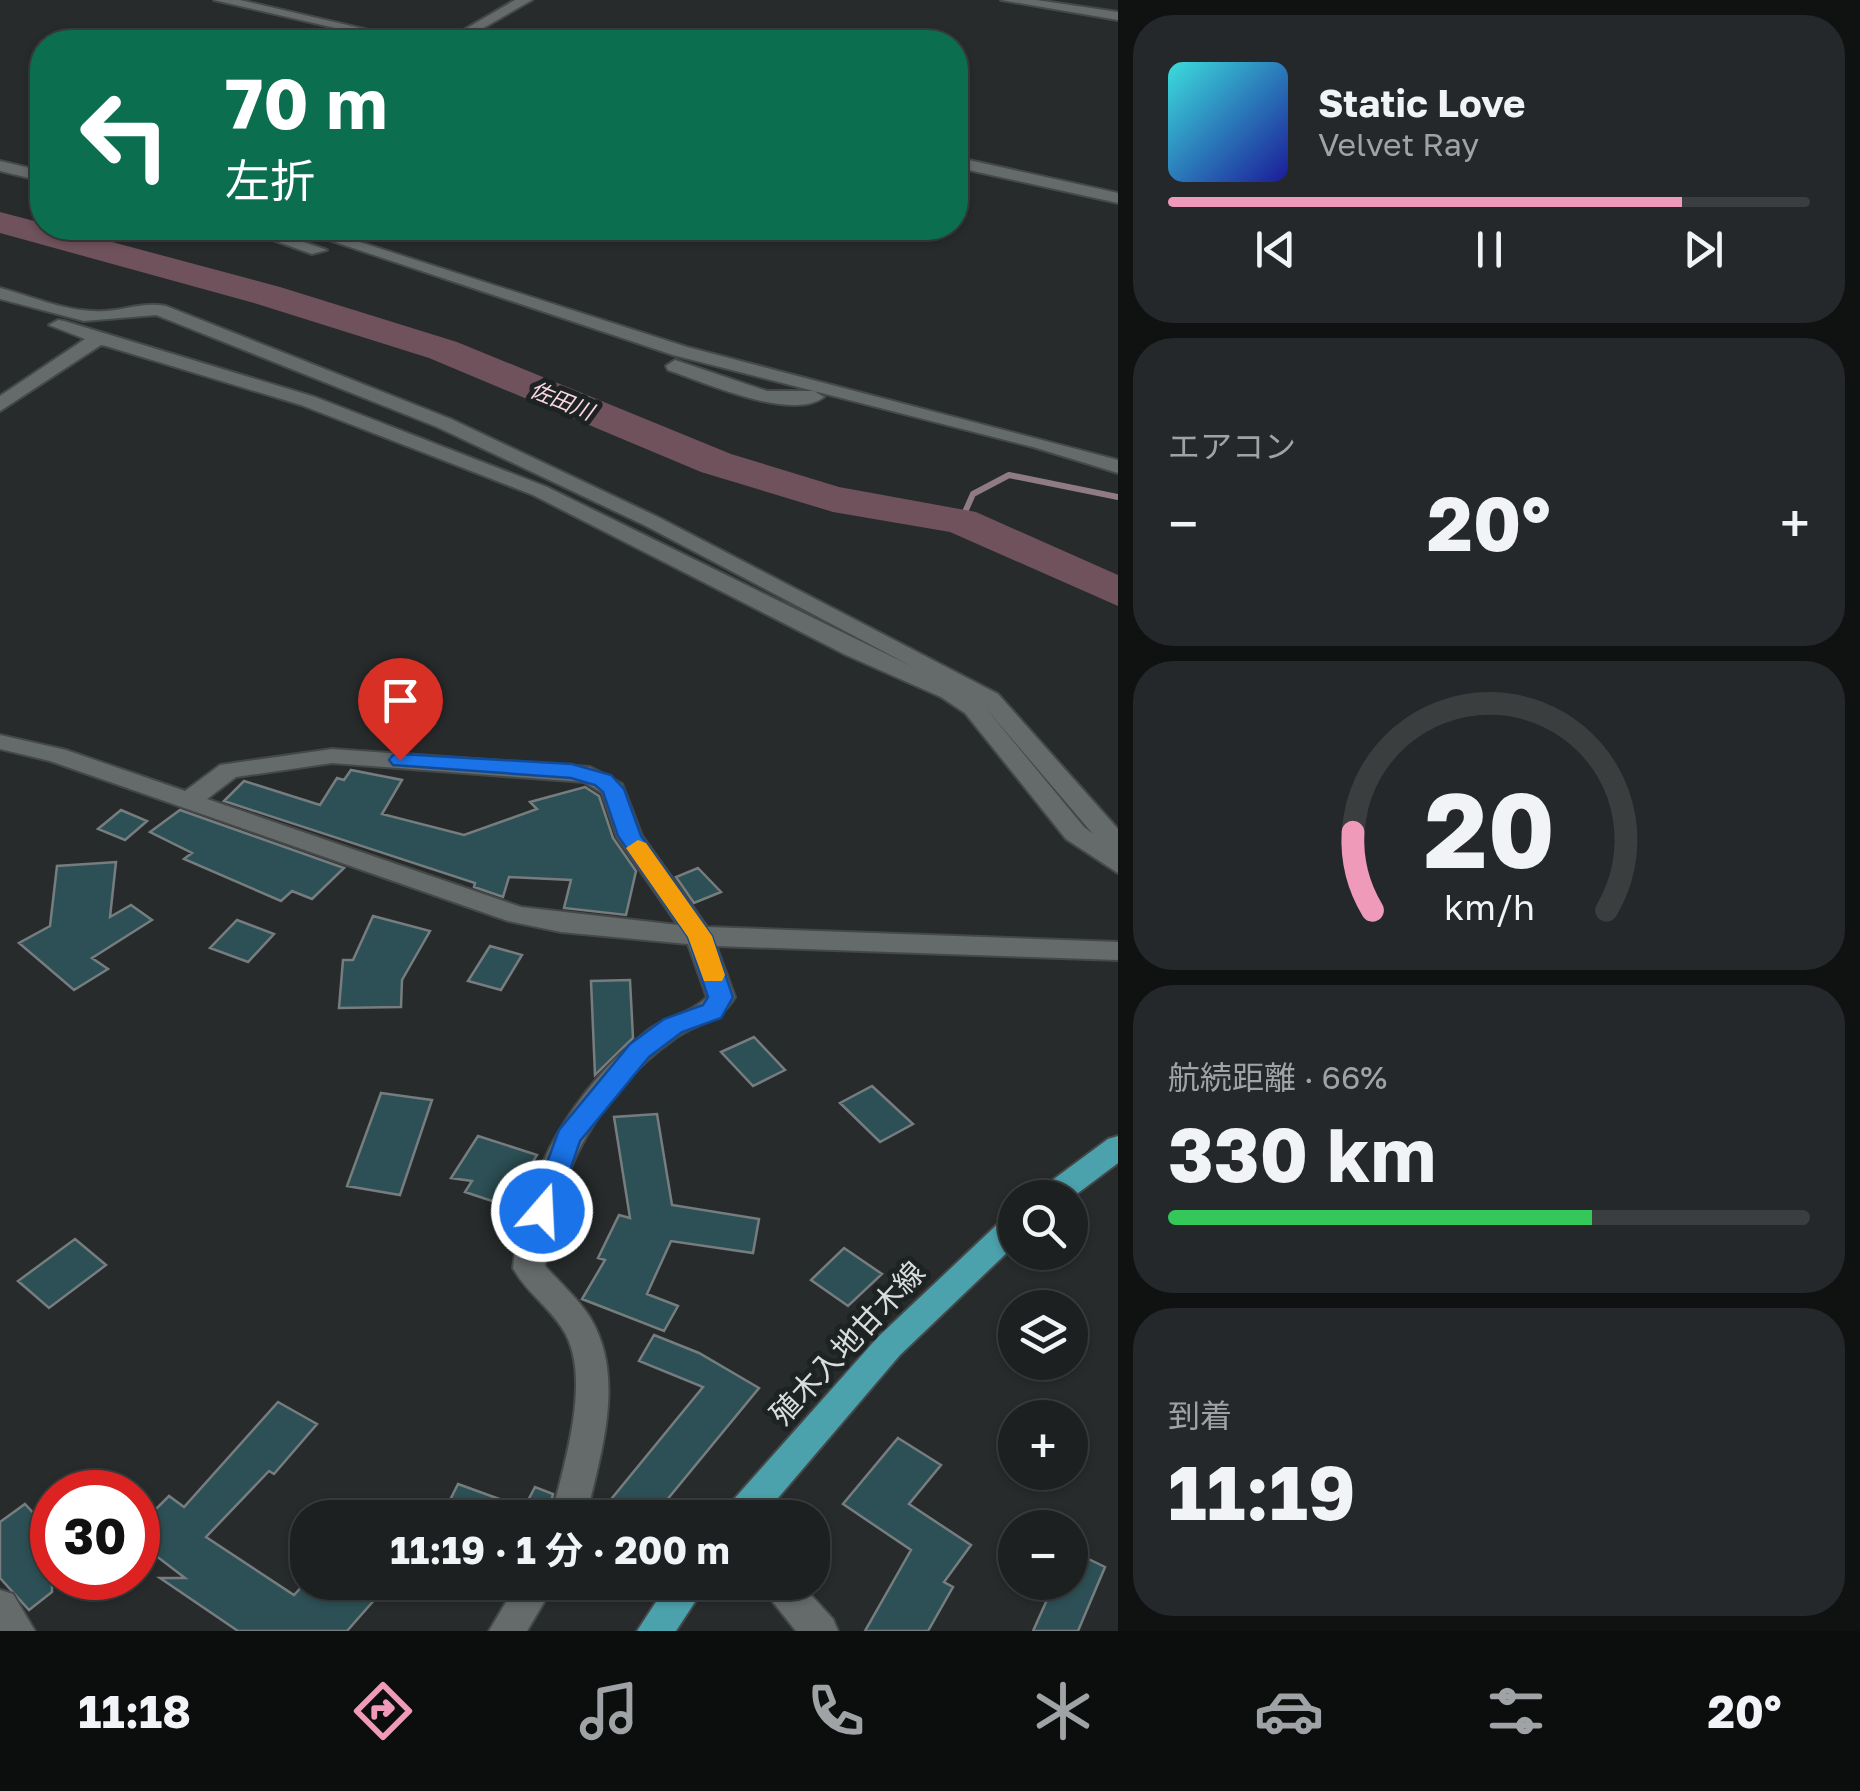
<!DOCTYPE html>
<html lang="ja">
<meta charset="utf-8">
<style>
:root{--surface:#1d2021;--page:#25282a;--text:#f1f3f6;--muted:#a0a3a5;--line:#3b3e3f;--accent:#ef9ab8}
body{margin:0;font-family:"Golos Text","Noto Sans JP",sans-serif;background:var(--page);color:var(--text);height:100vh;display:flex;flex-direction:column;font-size:38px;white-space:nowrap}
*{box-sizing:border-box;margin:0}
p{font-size:32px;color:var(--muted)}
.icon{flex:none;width:55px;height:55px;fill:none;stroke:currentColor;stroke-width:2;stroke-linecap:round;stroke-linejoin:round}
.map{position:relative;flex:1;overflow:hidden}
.details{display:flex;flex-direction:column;gap:15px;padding:15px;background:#101212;width:742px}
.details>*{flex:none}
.hud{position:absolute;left:30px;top:30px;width:938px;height:210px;border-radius:40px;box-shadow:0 2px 8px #0004,0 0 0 2px var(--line);background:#0b6e4f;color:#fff;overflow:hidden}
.tools{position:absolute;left:998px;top:1180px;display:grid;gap:20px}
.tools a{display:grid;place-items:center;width:90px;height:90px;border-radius:50%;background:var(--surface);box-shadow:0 2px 8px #0004,0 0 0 2px var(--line);font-size:50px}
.speed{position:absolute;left:30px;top:1470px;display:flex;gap:20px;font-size:50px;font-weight:700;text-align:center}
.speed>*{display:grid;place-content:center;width:130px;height:130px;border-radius:50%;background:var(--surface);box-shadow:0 2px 8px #0004,0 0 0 2px var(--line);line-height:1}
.speed .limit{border:15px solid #d22;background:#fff;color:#111}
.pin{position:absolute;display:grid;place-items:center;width:85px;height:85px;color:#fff;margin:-102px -42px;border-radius:50% 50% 50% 0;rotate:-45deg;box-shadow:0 0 10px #0007}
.pin .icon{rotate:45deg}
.me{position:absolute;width:110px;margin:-55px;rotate:19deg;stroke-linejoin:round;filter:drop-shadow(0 0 8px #0008)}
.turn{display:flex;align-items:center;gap:35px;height:210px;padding:0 30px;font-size:45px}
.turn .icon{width:130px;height:130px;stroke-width:2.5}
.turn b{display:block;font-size:70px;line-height:85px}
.big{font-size:75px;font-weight:700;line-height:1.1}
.details .card{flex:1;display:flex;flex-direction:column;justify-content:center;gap:15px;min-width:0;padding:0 35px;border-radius:40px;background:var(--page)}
.details .dial{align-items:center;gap:0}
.dial svg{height:260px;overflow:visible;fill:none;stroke:var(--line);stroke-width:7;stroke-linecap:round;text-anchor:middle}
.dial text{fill:var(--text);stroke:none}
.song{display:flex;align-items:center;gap:30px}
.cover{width:120px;height:120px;border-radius:15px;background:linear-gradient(135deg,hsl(180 70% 55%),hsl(240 70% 35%))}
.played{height:10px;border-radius:5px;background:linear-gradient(90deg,var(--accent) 80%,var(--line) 80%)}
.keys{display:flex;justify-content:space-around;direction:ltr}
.heat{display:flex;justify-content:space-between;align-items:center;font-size:55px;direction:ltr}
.charge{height:15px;border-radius:8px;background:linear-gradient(90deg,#34c759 66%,var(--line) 0)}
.trip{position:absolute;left:290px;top:1500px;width:540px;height:100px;border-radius:40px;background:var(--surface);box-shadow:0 2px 8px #0004,0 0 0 2px var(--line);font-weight:700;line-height:100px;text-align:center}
.tab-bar{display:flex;height:160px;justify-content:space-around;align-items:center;background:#0c0d0d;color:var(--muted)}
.tab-bar .icon{width:70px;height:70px}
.tab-bar .selected{color:var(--accent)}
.tab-bar b{font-size:45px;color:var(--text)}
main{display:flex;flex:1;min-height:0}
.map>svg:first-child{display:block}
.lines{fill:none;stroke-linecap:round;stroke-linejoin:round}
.stream{stroke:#8f7b82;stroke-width:6}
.river{fill:#6f525b;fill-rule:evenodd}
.building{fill:#2c5055;stroke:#777d7e;stroke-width:2.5}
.minor-casing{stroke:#444848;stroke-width:4}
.major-casing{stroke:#444848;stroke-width:4}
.minor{fill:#656a6b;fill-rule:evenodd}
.major{fill:#4ba1ac;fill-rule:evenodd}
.route{fill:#1a73e8;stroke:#114b97;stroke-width:2.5}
.slow{fill:#f59e0b}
.labels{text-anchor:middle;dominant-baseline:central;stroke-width:10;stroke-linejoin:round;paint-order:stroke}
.far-water-label{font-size:22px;font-style:italic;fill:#fcd8e3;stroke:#1d2222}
.near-street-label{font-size:30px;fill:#d9dcdc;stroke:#1d2222}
</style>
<main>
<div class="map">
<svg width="1118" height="1631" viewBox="0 0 1118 1631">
<rect width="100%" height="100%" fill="#272b2c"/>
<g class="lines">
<path class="stream" d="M 961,521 L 973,494 L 1009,475 L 1118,497"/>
<path class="river" d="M 0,212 L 42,223 L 42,228 L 60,228 L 280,287 L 457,342 L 731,454 L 839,487 L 976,512 L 1118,575 L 1118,606 L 950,532 L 833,512 L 701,472 L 429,358 L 254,303 L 0,233 Z"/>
</g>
<path class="building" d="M 351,770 L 402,780 L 382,814 L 464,835 L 537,809 L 530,802 L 585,787 L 599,796 L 613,838 L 636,871 L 626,915 L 564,908 L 571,880 L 509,877 L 503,897 L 474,887 L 475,883 L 224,801 L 244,781 L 320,805 L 337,778 L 344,780 Z
M 121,810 L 147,821 L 125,840 L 98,829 Z
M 180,810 L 344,868 L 312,899 L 292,891 L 281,901 L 184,859 L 192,853 L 150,832 Z
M 116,862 L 110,917 L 131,905 L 152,920 L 92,958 L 108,969 L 74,990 L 19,943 L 50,926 L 57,866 Z
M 698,868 L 721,892 L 694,903 L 676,877 Z
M 373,916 L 430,931 L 402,980 L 401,1007 L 339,1008 L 343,960 L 353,960 Z
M 237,920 L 274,934 L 248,962 L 210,948 Z
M 490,946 L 522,955 L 501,990 L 468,981 Z
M 630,980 L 633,1038 L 595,1075 L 591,981 Z
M 754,1037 L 785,1070 L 753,1086 L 721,1052 Z
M 872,1086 L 913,1124 L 880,1142 L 840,1103 Z
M 381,1093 L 432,1100 L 400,1195 L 347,1186 Z
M 657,1114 L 672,1205 L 759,1219 L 753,1253 L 671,1241 L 647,1294 L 678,1306 L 664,1331 L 582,1299 L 605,1260 L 598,1258 L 619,1215 L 630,1218 L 614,1117 Z
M 478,1136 L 537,1155 L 507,1206 L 465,1192 L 472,1181 L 451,1178 Z
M 75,1239 L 106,1265 L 49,1308 L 18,1281 Z
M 844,1248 L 882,1274 L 848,1306 L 811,1280 Z
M 654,1335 L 699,1353 L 759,1388 L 652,1518 L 632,1518 L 608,1503 L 703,1387 L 639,1361 Z
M 278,1402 L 317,1424 L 274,1474 L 269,1471 L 206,1537 L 294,1595 L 306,1582 L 390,1582 L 347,1631 L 238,1631 L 160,1578 L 185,1578 L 138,1542 L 138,1527 L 169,1496 L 184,1507 Z
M 898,1438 L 941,1465 L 909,1504 L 971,1545 L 944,1582 L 953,1587 L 928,1631 L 865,1631 L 911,1550 L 843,1504 Z
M 458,1484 L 524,1508 L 535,1487 L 553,1494 L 547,1518 L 441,1518 Z
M 25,1504 L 52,1533 L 52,1592 L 29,1610 L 0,1578 L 0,1522 Z
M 1070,1550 L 1105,1567 L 1078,1631 L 1033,1631 L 1055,1582 L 1070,1582 Z"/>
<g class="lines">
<defs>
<path id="minor" d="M 214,0 L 240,0 L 420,42 L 396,42 Z
M 515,0 L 532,0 L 459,42 L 443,42 Z
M 1001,0 L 1036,0 L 1118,12 L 1118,20 Z
M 955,157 L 1118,193 L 1118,203 L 955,167 Z
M 0,161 L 42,171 L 42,181 L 0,171 Z
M 239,228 L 263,228 L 327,250 L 312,254 Z
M 293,228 L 316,228 L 687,347 L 1118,460 L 1118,473 L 1033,447 L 673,355 Z
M 0,288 C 31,296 61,310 94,311 C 119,313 141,301 166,306 L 451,419 L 658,517 L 998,694 L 1118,829 L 1118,873 L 1066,839 L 965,713 L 941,697 L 846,655 L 533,495 L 301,405 L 106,346 L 101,345 L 0,411 L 0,396 L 85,339 L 49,325 L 58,320 L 64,321 L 315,397 L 547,487 L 913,667 L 644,525 L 437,427 L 156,315 L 84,321 L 0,299 ZM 984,706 L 1093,834 L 1084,827 Z
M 675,360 L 767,391 L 814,391 L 824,397 C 793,422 703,382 668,370 L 666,366 Z
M 0,735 L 66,750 L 185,791 L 220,765 L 332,749 L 590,767 L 622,784 L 642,836 L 707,927 L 1118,942 L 1118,960 L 716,946 L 735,997 C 719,1024 697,1022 674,1039 C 600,1091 554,1177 545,1266 C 560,1283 579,1299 591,1319 C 626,1379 600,1455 586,1518 L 551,1518 C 563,1467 594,1375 562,1328 C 548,1306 526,1292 513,1268 C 524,1174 573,1089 647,1031 C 666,1016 691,1014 707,997 L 688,944 L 561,932 L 508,921 L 50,761 L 0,749 ZM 332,763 L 584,782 L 602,793 L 617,837 L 678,925 L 521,907 L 207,799 L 236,777 Z
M 518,1582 L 556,1582 L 527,1631 L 489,1631 Z
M 757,1582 L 799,1582 L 833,1619 L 838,1631 L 796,1631 Z
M 0,1590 L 13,1594 L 35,1631 L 0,1631 Z"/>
<path id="major" d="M 1118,1136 L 1118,1163 L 1070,1199 L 1035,1198 L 1039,1190 L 1108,1139 Z
M 1015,1214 L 1015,1245 L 900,1355 L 761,1518 L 722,1518 L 727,1507 L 878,1337 L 1004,1218 Z
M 669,1582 L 708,1582 L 676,1631 L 637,1631 Z"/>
</defs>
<use href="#minor" class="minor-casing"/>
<use href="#major" class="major-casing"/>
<use href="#minor" class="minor"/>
<use href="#major" class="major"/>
</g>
<path class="route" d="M 400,754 L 572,764 L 611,775 L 624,789 L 641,836 L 712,936 L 733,997 L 721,1018 L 682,1032 L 649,1057 L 580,1141 L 556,1211 L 552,1219 L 542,1222 L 533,1219 L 529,1211 L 559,1130 L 630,1044 L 664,1019 L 703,1005 L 708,997 L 688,937 L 618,836 L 603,792 L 595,785 L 571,778 L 393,765 L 389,760 L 393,755 Z"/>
<path class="slow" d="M 638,840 L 646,843 L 712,936 L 725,975 L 722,981 L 704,981 L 688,937 L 626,848 Z"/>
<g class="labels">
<g class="far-water-label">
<text transform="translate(562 400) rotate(22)">佐田川</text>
</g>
<g class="near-street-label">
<text transform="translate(847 1343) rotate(-47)">殖木入地甘木線</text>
</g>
</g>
</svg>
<div class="tools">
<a><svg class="icon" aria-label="search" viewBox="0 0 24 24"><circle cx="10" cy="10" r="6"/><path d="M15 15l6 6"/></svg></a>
<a><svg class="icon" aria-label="layers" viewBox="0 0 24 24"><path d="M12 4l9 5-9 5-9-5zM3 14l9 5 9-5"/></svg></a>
<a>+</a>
<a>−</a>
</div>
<div class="speed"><div class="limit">30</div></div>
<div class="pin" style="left:400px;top:760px;background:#d93025"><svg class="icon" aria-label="arrive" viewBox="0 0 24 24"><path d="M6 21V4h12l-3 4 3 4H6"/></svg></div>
<svg class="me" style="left:542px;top:1211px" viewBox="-20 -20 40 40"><circle r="17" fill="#1a73e8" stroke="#fff" stroke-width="3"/><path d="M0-11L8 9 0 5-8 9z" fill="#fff"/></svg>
<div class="trip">11:19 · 1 分 · 200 m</div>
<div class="hud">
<div class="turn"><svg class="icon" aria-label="left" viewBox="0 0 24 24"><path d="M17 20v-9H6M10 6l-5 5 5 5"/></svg><div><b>70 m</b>左折</div></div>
</div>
</div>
<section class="details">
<div class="card">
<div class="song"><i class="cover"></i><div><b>Static Love</b><p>Velvet Ray</p></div></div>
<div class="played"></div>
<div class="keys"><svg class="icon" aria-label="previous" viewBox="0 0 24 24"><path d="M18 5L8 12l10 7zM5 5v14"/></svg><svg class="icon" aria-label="pause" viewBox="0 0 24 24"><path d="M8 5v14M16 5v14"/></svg><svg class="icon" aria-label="next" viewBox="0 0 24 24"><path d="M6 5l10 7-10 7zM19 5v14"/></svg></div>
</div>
<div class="card"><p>エアコン</p>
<div class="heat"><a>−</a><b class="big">20°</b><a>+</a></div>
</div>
<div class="card dial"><svg viewBox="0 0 100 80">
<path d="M14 69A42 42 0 1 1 86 69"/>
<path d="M14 69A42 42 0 0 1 8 45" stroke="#ef9ab8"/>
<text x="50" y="56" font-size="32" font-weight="700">20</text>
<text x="50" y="72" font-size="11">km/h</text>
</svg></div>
<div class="card"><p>航続距離 · 66%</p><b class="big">330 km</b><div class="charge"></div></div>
<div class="card"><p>到着</p><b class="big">11:19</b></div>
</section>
</main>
<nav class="tab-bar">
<b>11:18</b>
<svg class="icon selected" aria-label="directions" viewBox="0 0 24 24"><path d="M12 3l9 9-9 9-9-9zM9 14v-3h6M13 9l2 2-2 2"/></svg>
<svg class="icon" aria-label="music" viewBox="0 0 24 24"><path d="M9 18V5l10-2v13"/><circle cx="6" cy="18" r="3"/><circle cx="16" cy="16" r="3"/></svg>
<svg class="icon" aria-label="phone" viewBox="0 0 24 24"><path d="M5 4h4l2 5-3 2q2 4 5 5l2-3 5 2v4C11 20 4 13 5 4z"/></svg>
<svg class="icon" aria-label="climate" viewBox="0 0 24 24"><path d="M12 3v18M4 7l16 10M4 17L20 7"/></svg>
<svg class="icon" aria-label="car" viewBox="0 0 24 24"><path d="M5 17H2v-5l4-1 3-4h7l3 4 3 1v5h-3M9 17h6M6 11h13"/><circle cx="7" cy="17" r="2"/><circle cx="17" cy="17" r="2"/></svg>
<svg class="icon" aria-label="filters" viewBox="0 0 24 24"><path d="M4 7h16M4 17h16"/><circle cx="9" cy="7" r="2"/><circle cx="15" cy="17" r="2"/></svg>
<b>20°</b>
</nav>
